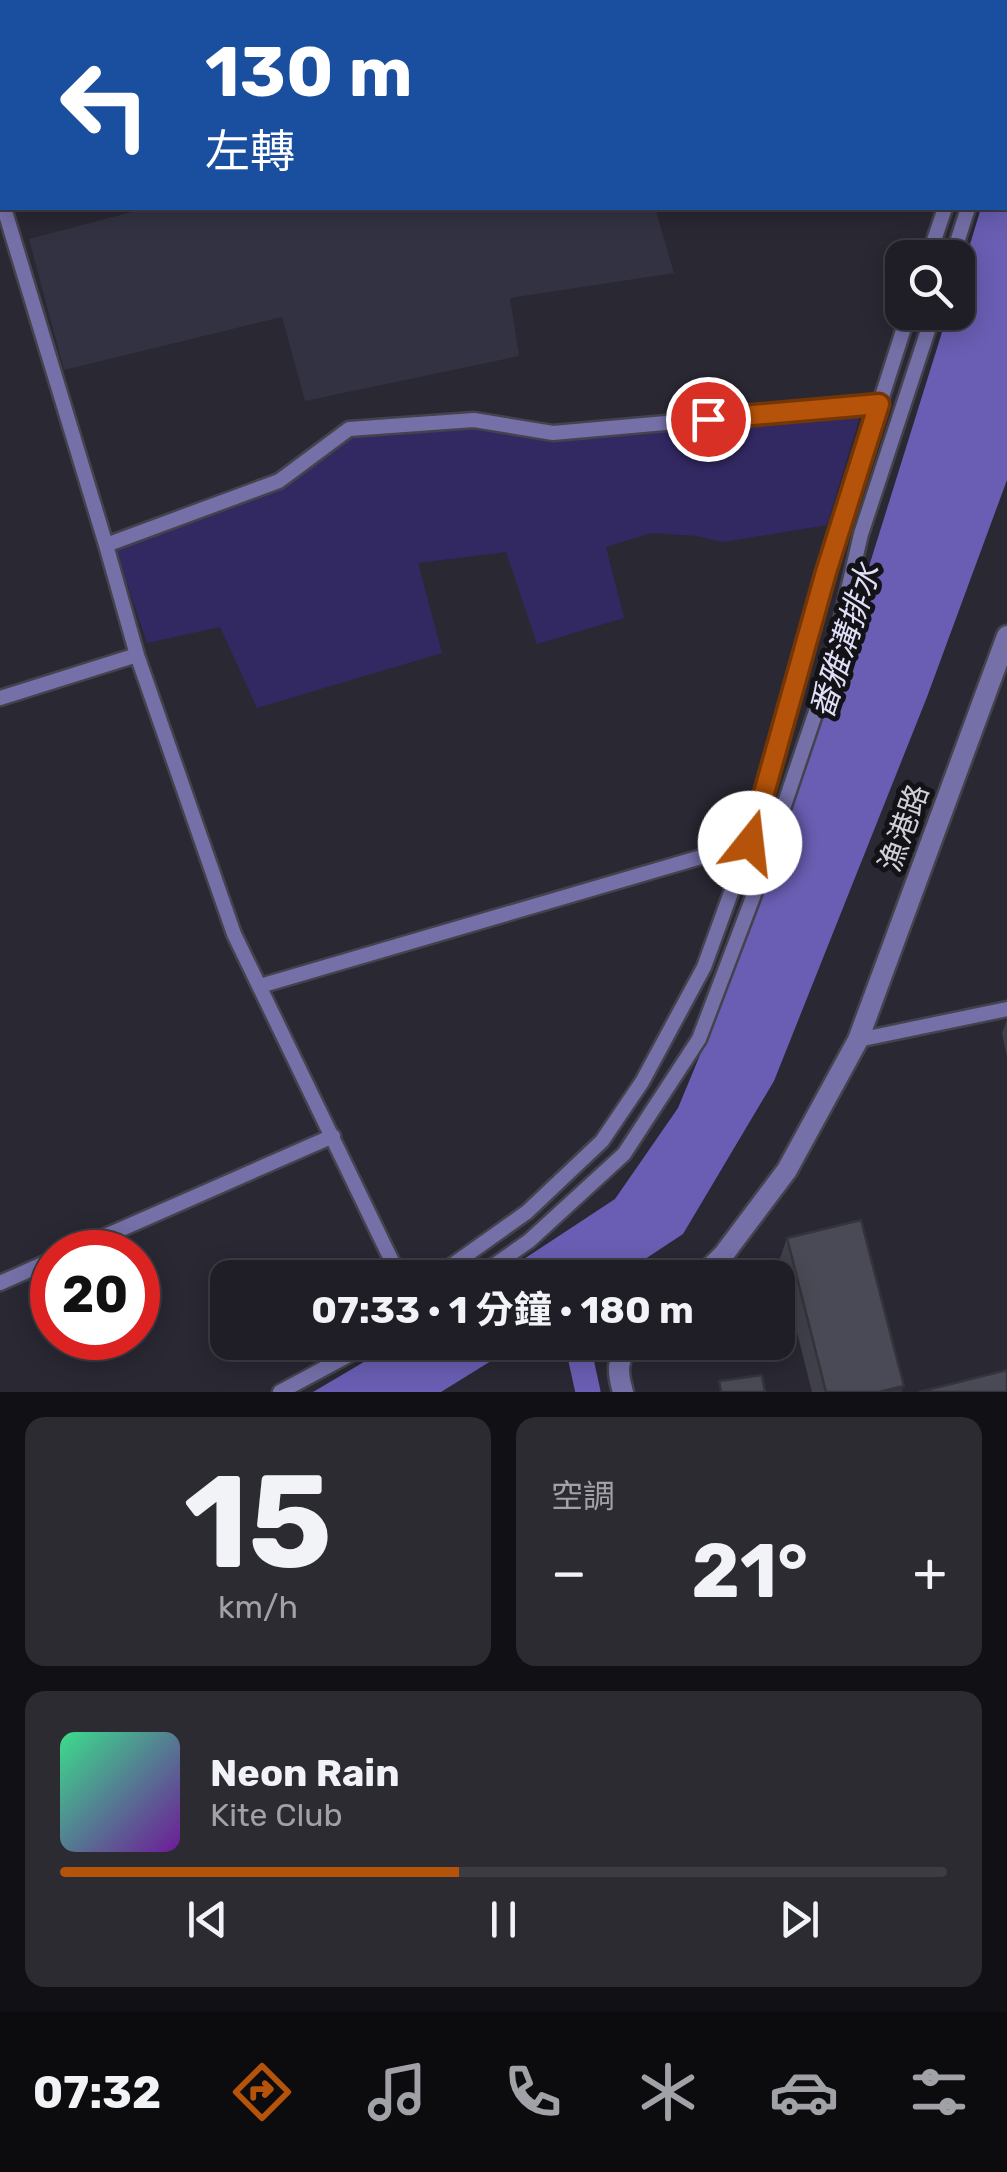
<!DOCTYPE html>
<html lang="zh-TW">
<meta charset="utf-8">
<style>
:root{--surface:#1f1e26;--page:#2c2b32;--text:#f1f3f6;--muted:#a1a2a7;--line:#3c3c43;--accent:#b45309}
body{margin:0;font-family:Rubik,"Noto Sans TC",sans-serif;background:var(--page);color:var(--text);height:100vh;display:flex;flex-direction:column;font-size:38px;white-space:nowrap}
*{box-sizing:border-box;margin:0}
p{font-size:32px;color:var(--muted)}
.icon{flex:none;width:55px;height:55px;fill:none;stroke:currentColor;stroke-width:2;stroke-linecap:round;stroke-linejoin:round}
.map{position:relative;height:1392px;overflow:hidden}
.details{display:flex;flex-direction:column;gap:25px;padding:25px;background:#111015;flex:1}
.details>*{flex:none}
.banner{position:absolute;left:0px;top:0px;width:1008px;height:210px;box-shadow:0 5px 25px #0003,0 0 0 2px var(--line);background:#1a4fa0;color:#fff;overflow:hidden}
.tools{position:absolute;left:885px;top:240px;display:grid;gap:20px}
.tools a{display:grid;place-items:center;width:90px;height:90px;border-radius:20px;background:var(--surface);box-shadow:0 5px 25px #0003,0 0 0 2px var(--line);font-size:50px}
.speed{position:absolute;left:30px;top:1230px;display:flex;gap:20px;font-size:50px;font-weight:700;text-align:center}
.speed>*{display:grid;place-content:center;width:130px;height:130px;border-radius:50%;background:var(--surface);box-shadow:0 5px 25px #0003,0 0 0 2px var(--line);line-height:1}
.speed .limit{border:15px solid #d22;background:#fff;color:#111}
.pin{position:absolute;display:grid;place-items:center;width:85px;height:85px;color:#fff;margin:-42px;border:5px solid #fff;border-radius:50%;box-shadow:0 2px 10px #0007}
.me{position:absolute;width:110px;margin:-55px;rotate:16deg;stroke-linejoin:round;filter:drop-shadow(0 0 8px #0008)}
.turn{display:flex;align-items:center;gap:35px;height:210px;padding:0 40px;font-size:45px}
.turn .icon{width:130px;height:130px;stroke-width:2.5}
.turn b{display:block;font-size:70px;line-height:85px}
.big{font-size:75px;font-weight:700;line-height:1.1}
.details .card{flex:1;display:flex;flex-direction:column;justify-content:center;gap:15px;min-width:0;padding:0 35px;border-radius:20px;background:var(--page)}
.details .dial{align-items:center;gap:0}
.dial b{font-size:130px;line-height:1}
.song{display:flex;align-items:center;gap:30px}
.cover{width:120px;height:120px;border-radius:15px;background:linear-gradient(135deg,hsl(150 70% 55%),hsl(280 70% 35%))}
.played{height:10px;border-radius:5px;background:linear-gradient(90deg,var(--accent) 45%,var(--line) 45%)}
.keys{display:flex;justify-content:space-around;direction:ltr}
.heat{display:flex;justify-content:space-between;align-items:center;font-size:55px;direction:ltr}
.details .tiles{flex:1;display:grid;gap:25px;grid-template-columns:1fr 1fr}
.card:last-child{grid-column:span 2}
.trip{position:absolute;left:210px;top:1260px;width:585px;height:100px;border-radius:20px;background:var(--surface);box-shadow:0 5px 25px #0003,0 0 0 2px var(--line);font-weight:700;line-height:100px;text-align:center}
.tab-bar{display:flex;height:160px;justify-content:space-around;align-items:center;background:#0c0c0f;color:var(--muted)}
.tab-bar .icon{width:70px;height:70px}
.tab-bar .on{color:var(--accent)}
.tab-bar b{font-size:45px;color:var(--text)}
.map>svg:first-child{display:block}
.built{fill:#333242}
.green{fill:#322963}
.water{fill:#695eb3}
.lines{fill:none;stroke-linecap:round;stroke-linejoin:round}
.canal{stroke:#695eb3;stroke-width:25}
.service-casing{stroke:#44434d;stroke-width:19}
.tertiary-casing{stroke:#44434d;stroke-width:25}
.service{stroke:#7570a8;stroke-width:14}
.tertiary{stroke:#7570a8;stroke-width:20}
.wall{fill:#40404a}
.shaded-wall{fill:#34343c}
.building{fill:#4a4a56;stroke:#34343c;stroke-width:2.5}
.route-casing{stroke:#753606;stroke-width:25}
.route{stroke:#b45309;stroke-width:18}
.labels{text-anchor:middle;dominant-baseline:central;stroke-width:10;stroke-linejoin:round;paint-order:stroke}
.street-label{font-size:30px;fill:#d0d0d7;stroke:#121217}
.water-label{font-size:32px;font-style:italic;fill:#dfdef6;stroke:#121217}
</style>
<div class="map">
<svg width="1007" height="1392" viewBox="0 0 1007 1392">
<rect width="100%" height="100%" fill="#292833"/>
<path class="built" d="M 147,208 L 655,208 L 674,273 L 510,298 L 519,356 L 305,401 L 282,317 L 64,370 L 29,239 Z"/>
<path class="green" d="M 860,416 L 827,525 L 723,542 L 696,536 L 651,533 L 606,547 L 624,618 L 537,644 L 506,552 L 418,563 L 442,653 L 257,708 L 220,627 L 147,643 L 116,551 L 283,489 L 350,437 L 473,426 L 550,441 Z"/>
<path class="water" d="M 1007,126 L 1007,480 L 927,697 L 774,1081 L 683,1234 L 618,1277 L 495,1278 L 615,1199 L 678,1108 L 727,990 L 832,685 L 948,313 L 958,312 L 958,284 L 981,208 L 1005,208 L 1005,132 Z
M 396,1343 L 396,1342 L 520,1343 L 441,1392 L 313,1392 Z"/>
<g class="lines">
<path class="canal" d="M 577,1342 L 588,1392"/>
<defs>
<path id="service" d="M 609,2 L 618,0
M 1005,29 L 1007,23
M 1005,96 L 1007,89
M 0,141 L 2,140
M 4,208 L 106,545 L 137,655 L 234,934 L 400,1278
M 928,258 L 945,208
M 952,258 L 968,208
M 106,545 L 279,481 L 349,429 L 474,420 L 553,433 L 879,404
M 0,698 L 137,655
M 260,986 L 749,843
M 858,1040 L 1007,1009
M 69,1252 L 333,1136
M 434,1278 L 527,1212 L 602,1141 L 642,1082 L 704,967 L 749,843 L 826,572 L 909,312
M 476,1278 L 529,1241 L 624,1154 L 699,1039 L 753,897 L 828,676 L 861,534 L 934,312
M 0,1283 L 52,1260
M 280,1392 L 373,1342"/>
<path id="tertiary" d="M 700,1278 L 724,1254 L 787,1170 L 858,1040 L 1007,636
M 623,1392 C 617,1372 616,1358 632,1342"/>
</defs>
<use href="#service" class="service-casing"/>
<use href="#tertiary" class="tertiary-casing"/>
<use href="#service" class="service"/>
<use href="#tertiary" class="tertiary"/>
</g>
<path class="wall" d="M 679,0 L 798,0 L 798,2 L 679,2 Z
M 1007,1019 L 1007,1057 L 1002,1033 Z
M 787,1238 L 904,1386 L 901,1392 L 812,1392 L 779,1261 Z"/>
<path class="shaded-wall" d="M 904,1386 L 901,1392 L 879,1392 Z"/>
<path class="building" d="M 693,0 L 751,0 L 751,2 L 693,2 Z
M 758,0 L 798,0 L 798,2 L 758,2 Z
M 861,1220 L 904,1386 L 879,1392 L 826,1392 L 787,1238 Z
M 1007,1370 L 1007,1392 L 919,1392 Z
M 762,1375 L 765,1392 L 721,1392 L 719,1381 Z"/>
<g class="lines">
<defs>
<path id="route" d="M 708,419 L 879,404 L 826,572 L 750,843"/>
</defs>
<use href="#route" class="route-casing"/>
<use href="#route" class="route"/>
</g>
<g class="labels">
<g class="street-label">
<text transform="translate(904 828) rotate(-70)">漁港路</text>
</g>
<g class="water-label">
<text transform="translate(845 641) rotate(-72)">番雅溝排水</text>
</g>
</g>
</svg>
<div class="tools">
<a><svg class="icon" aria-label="search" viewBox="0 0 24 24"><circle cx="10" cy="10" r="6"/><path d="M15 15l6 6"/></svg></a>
</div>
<div class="speed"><div class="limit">20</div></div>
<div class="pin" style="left:708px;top:419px;background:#d93025"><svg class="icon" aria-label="arrive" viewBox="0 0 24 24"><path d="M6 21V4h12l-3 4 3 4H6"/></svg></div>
<svg class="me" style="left:750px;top:843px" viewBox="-20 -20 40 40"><circle r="19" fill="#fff"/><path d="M0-13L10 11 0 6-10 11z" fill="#b45309"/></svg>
<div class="trip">07:33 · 1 分鐘 · 180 m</div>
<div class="banner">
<div class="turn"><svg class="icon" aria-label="left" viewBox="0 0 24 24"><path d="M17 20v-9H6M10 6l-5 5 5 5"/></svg><div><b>130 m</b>左轉</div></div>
</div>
</div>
<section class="details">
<div class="tiles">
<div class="card dial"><b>15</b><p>km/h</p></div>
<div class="card"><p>空調</p>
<div class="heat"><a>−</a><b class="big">21°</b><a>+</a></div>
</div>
<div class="card">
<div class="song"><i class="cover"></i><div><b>Neon Rain</b><p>Kite Club</p></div></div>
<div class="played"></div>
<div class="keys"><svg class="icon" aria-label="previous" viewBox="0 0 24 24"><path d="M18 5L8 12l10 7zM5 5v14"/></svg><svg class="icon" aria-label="pause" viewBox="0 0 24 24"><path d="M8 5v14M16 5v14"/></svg><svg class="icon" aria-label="next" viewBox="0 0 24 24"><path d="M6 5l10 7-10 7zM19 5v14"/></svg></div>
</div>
</div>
</section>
<nav class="tab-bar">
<b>07:32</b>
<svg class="icon on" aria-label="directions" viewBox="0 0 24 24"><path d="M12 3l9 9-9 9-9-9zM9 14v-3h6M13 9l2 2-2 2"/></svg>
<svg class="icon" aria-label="music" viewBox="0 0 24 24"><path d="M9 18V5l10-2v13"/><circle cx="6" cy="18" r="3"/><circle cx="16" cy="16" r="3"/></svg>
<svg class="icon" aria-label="phone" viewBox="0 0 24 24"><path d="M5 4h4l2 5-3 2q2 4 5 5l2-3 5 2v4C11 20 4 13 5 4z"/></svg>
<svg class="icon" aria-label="climate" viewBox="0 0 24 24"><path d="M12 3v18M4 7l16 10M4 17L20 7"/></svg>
<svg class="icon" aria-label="car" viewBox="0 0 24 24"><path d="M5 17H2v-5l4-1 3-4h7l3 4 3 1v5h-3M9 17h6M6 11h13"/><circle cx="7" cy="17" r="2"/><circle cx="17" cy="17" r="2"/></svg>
<svg class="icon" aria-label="filters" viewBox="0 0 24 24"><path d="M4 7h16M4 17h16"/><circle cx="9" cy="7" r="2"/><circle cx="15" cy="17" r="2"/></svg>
</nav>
